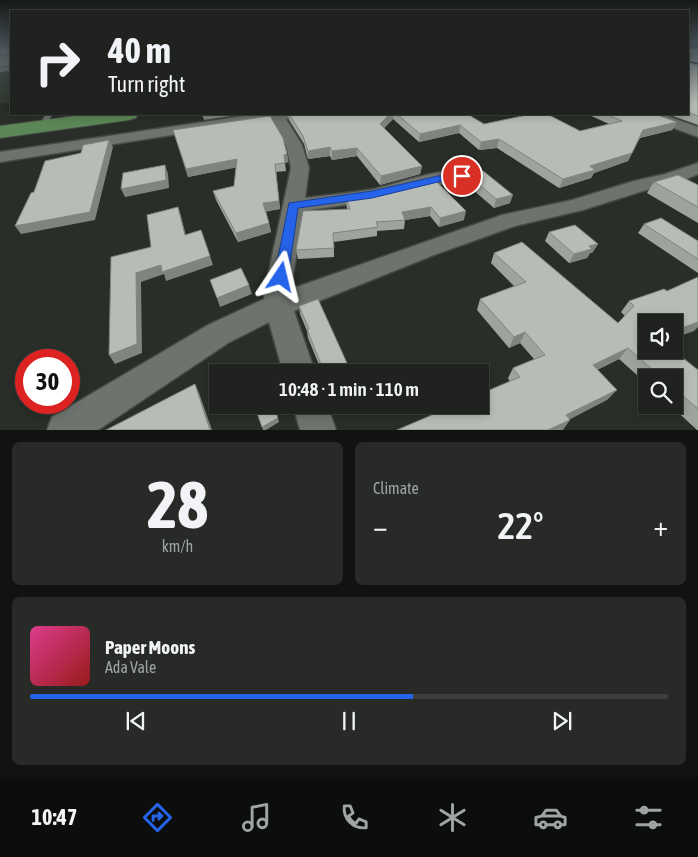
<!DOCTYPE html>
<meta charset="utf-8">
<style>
:root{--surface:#1f221e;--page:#272a27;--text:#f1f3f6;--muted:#a1a4a4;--line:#3c3f3c;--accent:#2563eb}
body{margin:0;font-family:"Asap Condensed",sans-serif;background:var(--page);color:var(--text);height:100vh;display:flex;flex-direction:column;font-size:19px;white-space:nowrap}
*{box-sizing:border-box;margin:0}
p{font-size:16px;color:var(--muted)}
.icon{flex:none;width:28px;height:28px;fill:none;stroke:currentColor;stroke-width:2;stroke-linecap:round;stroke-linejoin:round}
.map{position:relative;height:430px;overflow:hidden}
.side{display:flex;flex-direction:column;gap:12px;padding:12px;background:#111310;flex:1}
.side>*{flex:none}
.hud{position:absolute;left:10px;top:10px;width:679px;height:105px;border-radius:0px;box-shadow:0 2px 8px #0003,0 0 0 1px var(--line);background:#1f221e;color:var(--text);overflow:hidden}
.fabs{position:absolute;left:638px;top:314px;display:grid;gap:10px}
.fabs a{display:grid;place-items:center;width:45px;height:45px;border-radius:0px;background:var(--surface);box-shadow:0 2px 8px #0003,0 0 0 1px var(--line);font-size:25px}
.speed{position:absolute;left:15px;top:349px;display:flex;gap:10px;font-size:25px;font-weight:700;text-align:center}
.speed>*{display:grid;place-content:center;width:65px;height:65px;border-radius:50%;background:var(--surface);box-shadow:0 2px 8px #0003,0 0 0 1px var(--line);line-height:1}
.speed .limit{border:8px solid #d22;background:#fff;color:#111}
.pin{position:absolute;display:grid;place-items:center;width:42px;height:42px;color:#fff;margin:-21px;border:2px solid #fff;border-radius:50%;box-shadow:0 1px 5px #0007}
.me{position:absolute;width:55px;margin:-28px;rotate:10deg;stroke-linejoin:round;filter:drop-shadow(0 0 4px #0008)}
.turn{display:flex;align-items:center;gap:18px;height:105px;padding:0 15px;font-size:22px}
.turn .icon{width:65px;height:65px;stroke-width:2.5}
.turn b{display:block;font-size:35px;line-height:42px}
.big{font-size:38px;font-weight:600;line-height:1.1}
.side .card{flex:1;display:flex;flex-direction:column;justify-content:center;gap:8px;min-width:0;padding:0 18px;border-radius:8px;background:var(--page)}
.side .dial{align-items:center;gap:0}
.dial b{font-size:65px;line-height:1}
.song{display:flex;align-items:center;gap:15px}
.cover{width:60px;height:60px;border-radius:8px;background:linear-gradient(135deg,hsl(330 70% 55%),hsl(0 70% 35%))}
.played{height:5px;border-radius:2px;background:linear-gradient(90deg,var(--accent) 60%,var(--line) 60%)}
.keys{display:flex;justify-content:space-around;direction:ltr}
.heat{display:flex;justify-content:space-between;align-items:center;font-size:28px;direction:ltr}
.side .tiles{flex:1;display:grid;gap:12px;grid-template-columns:1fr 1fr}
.card:last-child{grid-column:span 2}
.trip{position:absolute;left:209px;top:364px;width:280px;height:50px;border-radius:0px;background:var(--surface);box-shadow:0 2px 8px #0003,0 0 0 1px var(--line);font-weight:600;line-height:50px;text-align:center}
.tab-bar{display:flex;height:80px;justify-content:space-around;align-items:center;background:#0c0e0c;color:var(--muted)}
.tab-bar .icon{width:35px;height:35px}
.tab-bar .selected{color:var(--accent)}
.tab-bar b{font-size:22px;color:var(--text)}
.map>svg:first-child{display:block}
.built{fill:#30382e}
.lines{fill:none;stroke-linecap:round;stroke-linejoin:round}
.lane-casing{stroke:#464a45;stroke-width:2}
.street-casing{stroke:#464a45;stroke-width:3}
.primary-casing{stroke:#464a45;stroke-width:2}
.lane{fill:#6e736d;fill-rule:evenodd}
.street{fill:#6e736d;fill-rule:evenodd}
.primary{fill:#5c8756;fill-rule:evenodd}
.wall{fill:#9da39d}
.shaded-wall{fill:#80847f}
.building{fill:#b7bdb6;stroke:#80847f}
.route{fill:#2563eb;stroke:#184099}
</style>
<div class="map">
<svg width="698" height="430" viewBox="0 0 698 430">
<rect width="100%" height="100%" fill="#292e28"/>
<path class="built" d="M 0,44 L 11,44 L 11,102 L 0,104 Z"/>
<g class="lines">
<defs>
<path id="lane" d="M 11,66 L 11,70 L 0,72 L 0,68 Z
M 46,114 L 52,114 L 46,128 L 40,128 L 39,126 Z"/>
<path id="street" d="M 257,114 L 298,114 L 296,117 L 286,119 L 302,145 L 309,168 L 305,198 C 327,195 351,193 374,189 C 400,183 443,166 469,172 L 471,176 L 469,180 L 438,185 L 372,201 L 303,211 L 291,289 L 502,215 L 572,200 L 634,181 L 665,174 L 698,163 L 698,174 L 677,183 L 646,190 L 583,210 L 515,226 L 434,255 L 294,311 L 315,372 L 283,372 L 269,322 L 228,343 L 98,430 L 47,430 L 52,417 L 208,325 L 264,299 L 265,289 L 291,168 L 286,145 L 272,121 L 210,129 L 0,162 L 0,152 Z
M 642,114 L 662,114 L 698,127 L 698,137 L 644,117 Z
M 293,405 L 327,405 L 336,430 L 300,430 Z"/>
<path id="primary" d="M 90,114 L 138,114 L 136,118 L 129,120 L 0,138 L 0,126 Z"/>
</defs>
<use href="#lane" class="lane-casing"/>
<use href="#street" class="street-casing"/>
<use href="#primary" class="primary-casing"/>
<use href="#lane" class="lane"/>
<use href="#street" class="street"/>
<use href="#primary" class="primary"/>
</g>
<path class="wall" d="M 688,44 L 698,45 L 690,46 L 690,49 L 698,48 L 698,63 L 690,61 L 690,63 L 698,65 L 698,125 L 667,114 L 688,114 Z
M 288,114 L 467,114 L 484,124 L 580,131 L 609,124 L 587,114 L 655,114 L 677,122 L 672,130 L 640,138 L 628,161 L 594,173 L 591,178 L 559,188 L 497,148 L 479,150 L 459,133 L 419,142 L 393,119 L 384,128 L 422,166 L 420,174 L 380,185 L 357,156 L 332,160 L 330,156 L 308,159 L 304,144 L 289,120 Z
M 173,130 L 287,154 L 288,162 L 285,163 L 286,171 L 276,172 L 280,209 L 266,211 L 271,232 L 238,242 L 216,200 L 213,191 L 234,186 L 236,167 L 188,177 Z
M 467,158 L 510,203 L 494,208 L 465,183 L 467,174 L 471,173 L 469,170 L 463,169 L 465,161 Z
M 435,180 L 464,220 L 439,227 L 430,216 L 405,220 L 404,229 L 377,231 L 377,236 L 334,242 L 334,257 L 298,259 L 296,250 L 347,209 L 346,198 L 373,194 Z
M 654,182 L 698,185 L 698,223 L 647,193 Z
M 644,224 L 698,241 L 698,273 L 638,233 Z
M 549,232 L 598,244 L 592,253 L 590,253 L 587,258 L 569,263 L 545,241 Z
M 494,253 L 618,323 L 625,316 L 621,312 L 629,301 L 694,331 L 674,322 L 646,350 L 698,370 L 698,430 L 697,430 L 670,405 L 674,405 L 674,378 L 646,378 L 646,383 L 619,359 L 597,370 L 607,400 L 510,382 L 508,378 L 513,368 L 534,359 L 520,343 L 509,348 L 477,310 L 480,299 L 514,286 L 491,263 Z
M 299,306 L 351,372 L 322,372 L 308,338 L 307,331 L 300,314 Z"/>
<path class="shaded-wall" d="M 688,44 L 698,44 L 698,45 L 688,47 Z
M 11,53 L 11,65 L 0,67 L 0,55 Z
M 202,114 L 246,114 L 204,120 Z
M 390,114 L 393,114 L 393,119 L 380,132 L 380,124 Z
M 677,122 L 672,130 L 639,138 L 643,130 Z
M 460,125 L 459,133 L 419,142 L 420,134 Z
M 499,139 L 497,148 L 479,150 L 481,142 Z
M 109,140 L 113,147 L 95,220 L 21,234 L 15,226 Z
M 330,147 L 330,156 L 308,159 L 308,151 Z
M 357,148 L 357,156 L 332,160 L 332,151 Z
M 632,153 L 628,161 L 594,173 L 591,178 L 559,188 L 563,179 L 590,166 Z
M 287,154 L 288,162 L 285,163 L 284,155 Z
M 237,159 L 239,167 L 188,177 L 186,169 Z
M 275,164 L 280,209 L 265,212 L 263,203 Z
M 165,165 L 168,174 L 169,188 L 125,197 L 121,189 Z
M 422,166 L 420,174 L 380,185 L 381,176 Z
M 513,195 L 510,203 L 494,208 L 496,199 Z
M 178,207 L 181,216 L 188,244 L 185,235 Z
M 431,207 L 430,216 L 405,220 L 402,212 Z
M 466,211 L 464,220 L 439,227 L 440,218 Z
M 269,223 L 271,232 L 238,242 L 236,233 Z
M 598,244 L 592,253 L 590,253 L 587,258 L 569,263 L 574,254 L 589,246 Z
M 210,256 L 213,265 L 166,281 L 164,274 L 141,282 L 142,353 L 115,364 L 109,355 L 136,273 L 161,265 Z
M 249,285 L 252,294 L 220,307 L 217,298 Z
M 698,322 L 698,327 L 694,331 L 674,338 L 674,331 Z
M 525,332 L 520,343 L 509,348 L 514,337 Z
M 628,348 L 619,359 L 585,376 L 593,365 Z
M 195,384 L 199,393 L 212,430 L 210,430 Z
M 617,390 L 607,400 L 559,425 L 566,415 Z
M 278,418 L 279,422 L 266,430 L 263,430 L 262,427 Z
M 570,420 L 563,430 L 548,430 Z"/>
<path class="building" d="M 0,44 L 11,44 L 11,53 L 0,55 Z
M 688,44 L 690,44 L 690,49 L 698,48 L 698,56 L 690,53 L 690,63 L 698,65 L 698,116 L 688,112 Z
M 289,114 L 390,114 L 380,124 L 422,166 L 381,176 L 357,148 L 332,151 L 330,147 L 308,151 L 303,136 Z
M 397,114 L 467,114 L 484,124 L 532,114 L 547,114 L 580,131 L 622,121 L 606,114 L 655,114 L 677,122 L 643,130 L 632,153 L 590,166 L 595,170 L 563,179 L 499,139 L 481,142 L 460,125 L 420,134 Z
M 270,116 L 283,138 L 287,154 L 284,155 L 285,163 L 275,164 L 279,201 L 263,203 L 269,223 L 236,233 L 213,191 L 234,186 L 237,159 L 186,169 L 173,130 Z
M 109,140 L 90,212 L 15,226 L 31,193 L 34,192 L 45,161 L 81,153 L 83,145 Z
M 467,158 L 513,195 L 496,199 L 467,174 L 473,173 L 475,167 L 471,162 L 465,161 Z
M 165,165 L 166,180 L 121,189 L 123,173 Z
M 678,175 L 698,185 L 698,207 L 654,182 Z
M 435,180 L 466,211 L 440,218 L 431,207 L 402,212 L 405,220 L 376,222 L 378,227 L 333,233 L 334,248 L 296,250 L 303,211 L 350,209 L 346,198 L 373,194 Z
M 178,207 L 185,235 L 201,230 L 210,256 L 162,272 L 161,265 L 136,273 L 137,344 L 109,355 L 111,257 L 151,247 L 147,215 Z
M 661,218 L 698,241 L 698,259 L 644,224 Z
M 575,225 L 598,244 L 589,246 L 592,249 L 574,254 L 549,232 Z
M 522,242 L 618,323 L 634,306 L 629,301 L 664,289 L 667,291 L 698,277 L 698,322 L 674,331 L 674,322 L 646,322 L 646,350 L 673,350 L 698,370 L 698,409 L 674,388 L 674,378 L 662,378 L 628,348 L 593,365 L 617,390 L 566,415 L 570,420 L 548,430 L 397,430 L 455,405 L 480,405 L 480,394 L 520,377 L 513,368 L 545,355 L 525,332 L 514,337 L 480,299 L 526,282 L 494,253 Z
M 241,268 L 249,285 L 217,298 L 210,280 Z
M 318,299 L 351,372 L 324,372 L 307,329 L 309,329 L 299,306 Z
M 195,384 L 210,430 L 106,430 Z
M 273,405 L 278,418 L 262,427 L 257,413 Z"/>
<linearGradient id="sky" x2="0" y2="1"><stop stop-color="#171916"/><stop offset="0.42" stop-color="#434c53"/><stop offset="1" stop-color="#434c53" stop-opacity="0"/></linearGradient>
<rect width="698" height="104" fill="url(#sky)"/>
<path class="route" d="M 462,173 L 467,176 L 466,178 L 438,182 L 372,198 L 298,208 L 288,277 L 286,280 L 281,282 L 276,280 L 274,277 L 289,203 L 372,191 L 438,176 Z"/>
</svg>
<div class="fabs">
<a><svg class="icon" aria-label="sound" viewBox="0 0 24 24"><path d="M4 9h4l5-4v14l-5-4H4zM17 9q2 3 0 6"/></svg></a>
<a><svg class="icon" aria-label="search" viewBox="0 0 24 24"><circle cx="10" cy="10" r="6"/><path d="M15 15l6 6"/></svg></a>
</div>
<div class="speed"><div class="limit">30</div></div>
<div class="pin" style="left:462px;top:176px;background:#d93025"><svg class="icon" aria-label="arrive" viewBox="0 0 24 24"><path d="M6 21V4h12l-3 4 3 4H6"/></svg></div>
<svg class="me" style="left:281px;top:277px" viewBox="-20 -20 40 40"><path d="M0-17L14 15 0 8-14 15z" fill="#2563eb" stroke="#fff" stroke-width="4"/></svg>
<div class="trip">10:48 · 1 min · 110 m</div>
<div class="hud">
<div class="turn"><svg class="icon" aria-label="right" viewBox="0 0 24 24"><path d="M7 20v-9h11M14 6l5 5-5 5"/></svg><div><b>40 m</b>Turn right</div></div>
</div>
</div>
<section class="side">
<div class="tiles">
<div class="card dial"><b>28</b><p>km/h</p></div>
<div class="card"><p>Climate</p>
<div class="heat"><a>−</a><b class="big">22°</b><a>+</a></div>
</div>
<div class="card">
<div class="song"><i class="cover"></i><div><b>Paper Moons</b><p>Ada Vale</p></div></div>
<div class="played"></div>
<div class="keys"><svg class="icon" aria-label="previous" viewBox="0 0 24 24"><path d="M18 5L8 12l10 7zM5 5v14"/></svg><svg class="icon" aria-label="pause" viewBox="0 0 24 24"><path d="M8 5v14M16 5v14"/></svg><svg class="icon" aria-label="next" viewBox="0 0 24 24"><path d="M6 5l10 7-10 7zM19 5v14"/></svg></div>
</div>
</div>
</section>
<nav class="tab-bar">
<b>10:47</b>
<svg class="icon selected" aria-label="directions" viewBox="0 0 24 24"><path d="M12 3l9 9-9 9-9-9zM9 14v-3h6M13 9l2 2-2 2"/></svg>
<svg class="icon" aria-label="music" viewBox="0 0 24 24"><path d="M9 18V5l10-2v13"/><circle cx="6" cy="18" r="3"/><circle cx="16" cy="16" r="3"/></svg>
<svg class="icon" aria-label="phone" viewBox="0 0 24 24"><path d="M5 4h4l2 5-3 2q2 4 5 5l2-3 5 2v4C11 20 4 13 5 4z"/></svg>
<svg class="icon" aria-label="climate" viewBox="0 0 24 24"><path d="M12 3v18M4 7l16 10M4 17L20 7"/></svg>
<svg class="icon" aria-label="car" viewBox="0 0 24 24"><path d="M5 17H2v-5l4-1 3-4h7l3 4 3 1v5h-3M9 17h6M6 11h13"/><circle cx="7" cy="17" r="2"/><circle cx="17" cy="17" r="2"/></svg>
<svg class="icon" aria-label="filters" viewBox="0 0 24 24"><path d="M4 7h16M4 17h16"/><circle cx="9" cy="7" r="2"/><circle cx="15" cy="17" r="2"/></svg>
</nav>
